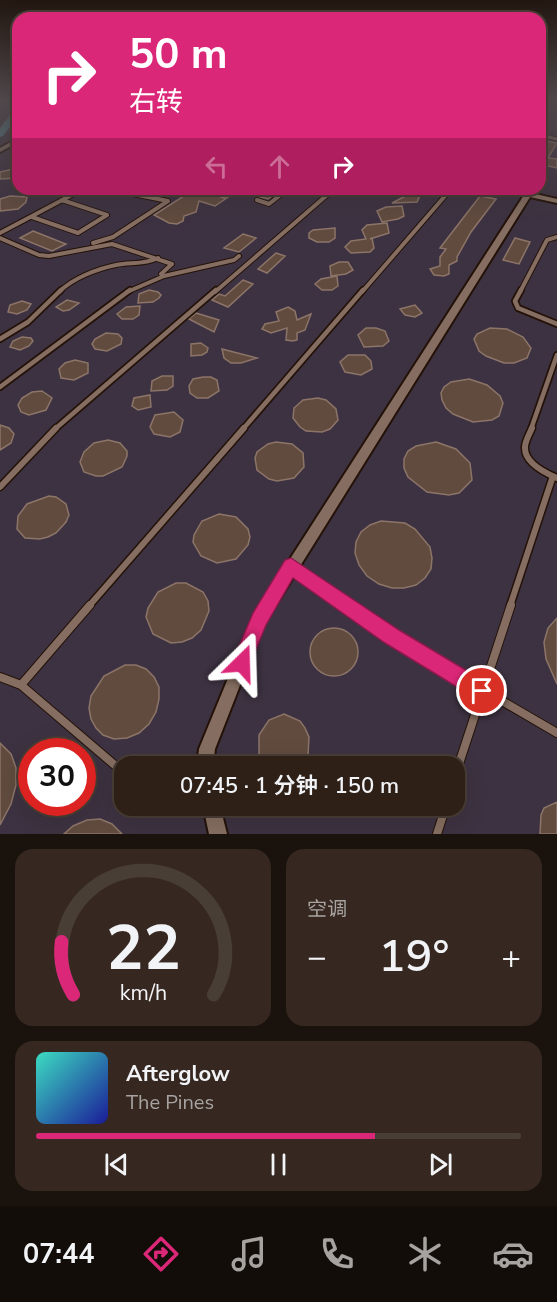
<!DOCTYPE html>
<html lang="zh">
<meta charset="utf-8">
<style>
:root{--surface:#2e2017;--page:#362820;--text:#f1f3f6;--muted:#a7a3a1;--line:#493e36;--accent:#db2777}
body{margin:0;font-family:"Nunito Sans","Noto Sans SC",sans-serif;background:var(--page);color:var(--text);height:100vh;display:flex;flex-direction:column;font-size:22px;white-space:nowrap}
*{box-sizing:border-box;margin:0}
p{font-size:20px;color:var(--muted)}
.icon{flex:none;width:33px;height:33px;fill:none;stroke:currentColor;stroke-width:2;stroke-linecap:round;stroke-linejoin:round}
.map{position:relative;height:834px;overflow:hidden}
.details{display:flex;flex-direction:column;gap:15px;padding:15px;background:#19120d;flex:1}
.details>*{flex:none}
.banner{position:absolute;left:12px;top:12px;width:534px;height:183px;border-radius:18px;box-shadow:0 6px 24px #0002,0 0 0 2px var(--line);background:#db2777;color:#fff;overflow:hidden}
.speed{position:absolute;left:18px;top:738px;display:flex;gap:12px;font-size:30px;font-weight:700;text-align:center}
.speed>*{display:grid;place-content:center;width:78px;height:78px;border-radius:50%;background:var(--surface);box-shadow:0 6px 24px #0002,0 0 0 2px var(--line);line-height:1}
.speed .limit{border:9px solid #d22;background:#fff;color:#111}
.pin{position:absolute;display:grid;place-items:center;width:51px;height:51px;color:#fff;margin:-26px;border:3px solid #fff;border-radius:50%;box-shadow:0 2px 6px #0007}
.me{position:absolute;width:66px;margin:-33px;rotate:22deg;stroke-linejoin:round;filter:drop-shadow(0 0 4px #0008)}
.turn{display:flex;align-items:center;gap:21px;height:126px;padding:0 18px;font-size:27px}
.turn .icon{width:78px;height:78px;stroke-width:2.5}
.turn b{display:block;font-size:42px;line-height:51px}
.lanes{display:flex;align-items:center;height:57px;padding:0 18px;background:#0003;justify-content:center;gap:30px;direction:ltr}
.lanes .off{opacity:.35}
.big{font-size:45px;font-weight:600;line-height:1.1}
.details .widget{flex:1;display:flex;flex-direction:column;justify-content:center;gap:9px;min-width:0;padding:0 21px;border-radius:18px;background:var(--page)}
.details .dial{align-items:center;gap:0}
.dial svg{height:156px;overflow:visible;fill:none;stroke:var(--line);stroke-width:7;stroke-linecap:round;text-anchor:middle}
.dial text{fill:var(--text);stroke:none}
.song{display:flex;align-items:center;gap:18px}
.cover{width:72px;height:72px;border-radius:9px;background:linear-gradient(135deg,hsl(170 70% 55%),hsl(240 70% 35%))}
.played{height:6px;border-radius:3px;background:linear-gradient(90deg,var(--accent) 70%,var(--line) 70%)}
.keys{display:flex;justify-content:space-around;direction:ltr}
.heat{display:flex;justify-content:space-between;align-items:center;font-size:33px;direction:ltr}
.details .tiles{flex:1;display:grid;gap:15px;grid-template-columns:1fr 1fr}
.widget:last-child{grid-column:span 2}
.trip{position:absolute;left:114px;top:756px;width:351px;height:60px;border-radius:18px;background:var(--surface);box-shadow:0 6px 24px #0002,0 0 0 2px var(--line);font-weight:600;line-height:60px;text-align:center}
.menu{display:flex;height:96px;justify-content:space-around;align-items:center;background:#120d09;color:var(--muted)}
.menu .icon{width:42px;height:42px}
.menu .on{color:var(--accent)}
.menu b{font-size:27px;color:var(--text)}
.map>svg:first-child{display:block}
.industrial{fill:#3d3241;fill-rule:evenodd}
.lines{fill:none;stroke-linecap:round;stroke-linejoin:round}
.river{fill:#4b8a94;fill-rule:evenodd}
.building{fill:#614b3f;stroke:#8c7468;stroke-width:1.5}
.service-far4-casing{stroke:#241208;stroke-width:4.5}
.service-far3-casing{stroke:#241208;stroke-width:6}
.service-far2-casing{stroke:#241208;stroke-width:8}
.service-far1-casing{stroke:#241208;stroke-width:9}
.service-casing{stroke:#241208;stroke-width:10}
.minor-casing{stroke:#241208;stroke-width:4}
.service-far4{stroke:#856e61;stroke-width:3}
.service-far3{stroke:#856e61;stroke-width:4}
.service-far2{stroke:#856e61;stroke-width:4.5}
.service-far1{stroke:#856e61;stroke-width:6}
.service{stroke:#856e61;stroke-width:8}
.minor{fill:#856e61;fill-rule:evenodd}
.route{fill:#db2777;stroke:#8e194d;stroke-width:1.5}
</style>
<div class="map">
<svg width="557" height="834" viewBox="0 0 557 834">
<rect width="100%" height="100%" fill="#3e2a1f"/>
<path class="industrial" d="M 0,101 L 18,101 L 18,189 L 540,189 L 540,101 L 557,101 L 557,834 L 0,834 ZM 32,752 L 82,752 L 82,802 L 32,802 ZM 124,766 L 454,766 L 454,806 L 124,806 Z"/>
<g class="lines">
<path class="river" d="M 18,107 L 18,116 L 3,136 L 0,137 L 0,128 L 15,108 Z"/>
</g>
<path class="building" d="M 540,140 L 557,143 L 548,158 L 557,159 L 557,168 L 544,165 L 540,170 Z
M 18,168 L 18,178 L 0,179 L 0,172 Z
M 200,189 L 224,198 L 228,192 L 222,189 L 281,189 L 268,199 L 239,191 L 240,189 L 215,206 L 199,201 L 196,212 L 184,216 L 183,221 L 177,224 L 169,223 L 154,215 L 190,192 L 199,195 Z
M 419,189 L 423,189 L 417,202 L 392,203 Z
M 10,196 L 27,197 L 26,202 L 18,209 L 0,211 L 0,199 Z
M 480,196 L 496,199 L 471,232 L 457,257 L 457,261 L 449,265 L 449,274 L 444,276 L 434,275 L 430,269 L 440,266 L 440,257 L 446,249 L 440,248 Z
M 402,206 L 404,216 L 398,219 L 382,222 L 377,211 L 386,207 Z
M 387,223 L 389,233 L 370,239 L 372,238 L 374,248 L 370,252 L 351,253 L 345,247 L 351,241 L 366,239 L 362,230 L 367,225 Z
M 335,228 L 335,238 L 329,242 L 317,242 L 309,238 L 309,233 L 313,230 Z
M 33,231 L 66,244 L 52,251 L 20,238 Z
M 243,234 L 256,238 L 239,252 L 224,248 Z
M 515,238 L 530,242 L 519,264 L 503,260 Z
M 276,253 L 285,256 L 267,273 L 258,269 Z
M 339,262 L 348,262 L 353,270 L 346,274 L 331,276 L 330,266 Z
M 337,276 L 338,286 L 332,290 L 322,290 L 315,284 L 321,279 Z
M 243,280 L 253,284 L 228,307 L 212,300 L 219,294 L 225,296 Z
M 149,290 L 158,292 L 161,295 L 159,298 L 153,302 L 138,303 L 139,294 Z
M 67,300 L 79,303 L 69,310 L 63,311 L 56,307 Z
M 22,301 L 31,304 L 27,310 L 17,314 L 8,312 L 10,305 Z
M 415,305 L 422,313 L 415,317 L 405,315 L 400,309 Z
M 140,306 L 139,315 L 133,319 L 122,319 L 117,314 L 126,307 Z
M 288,307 L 295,311 L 297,320 L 311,314 L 305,330 L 297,333 L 297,340 L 293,341 L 286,340 L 287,328 L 271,333 L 262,329 L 265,324 L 279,321 L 276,312 Z
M 196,313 L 219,320 L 214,332 L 189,319 Z
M 366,328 L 376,328 L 385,331 L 389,341 L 383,346 L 364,347 L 358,335 Z
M 490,328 L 507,329 L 523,337 L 531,348 L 527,358 L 514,363 L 504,363 L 486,356 L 479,351 L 474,339 L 477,334 Z
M 106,333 L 118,334 L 122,338 L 121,344 L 107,351 L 95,349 L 92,344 L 95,339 Z
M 22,337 L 31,338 L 33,341 L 29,346 L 20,350 L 10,347 L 13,341 Z
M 201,343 L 208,348 L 207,352 L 202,355 L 191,356 L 191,344 Z
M 222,349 L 257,358 L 241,363 L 231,363 L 224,358 Z
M 348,355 L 365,355 L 371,361 L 372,369 L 361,375 L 345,372 L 340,362 Z
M 75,360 L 88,363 L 88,373 L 74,380 L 61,378 L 59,369 L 65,363 Z
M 162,376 L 173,376 L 173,386 L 167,390 L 151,391 L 152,381 Z
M 203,377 L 211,377 L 217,380 L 219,391 L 208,398 L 197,398 L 190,393 L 189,386 L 193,379 Z
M 469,379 L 487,385 L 500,396 L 503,403 L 499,416 L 492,420 L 473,422 L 453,414 L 446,408 L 442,400 L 441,393 L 444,387 L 451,382 Z
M 42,391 L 52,398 L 46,410 L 29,415 L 21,412 L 18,405 L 22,398 L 32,392 Z
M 150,395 L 151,407 L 138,410 L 132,406 L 134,398 Z
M 318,398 L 326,400 L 336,409 L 338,420 L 330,429 L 322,432 L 306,431 L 300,427 L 293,418 L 294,408 L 303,400 Z
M 174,412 L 183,420 L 180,432 L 170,437 L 154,434 L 150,427 L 155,415 Z
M 0,425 L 9,428 L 14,434 L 11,443 L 0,450 Z
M 108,440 L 120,443 L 127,451 L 127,456 L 122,467 L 103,476 L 96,476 L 84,472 L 80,462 L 84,452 L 94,443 Z
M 276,442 L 292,444 L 303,453 L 304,467 L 294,478 L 277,481 L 269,479 L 257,470 L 255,458 L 257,452 L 268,444 Z
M 436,442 L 456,449 L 470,463 L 472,480 L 459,493 L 449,495 L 427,492 L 408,477 L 404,468 L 404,459 L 408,451 L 416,446 Z
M 49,496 L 56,497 L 66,504 L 69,515 L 66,522 L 56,533 L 48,537 L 40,539 L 25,538 L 17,529 L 18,516 L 27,504 Z
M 219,514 L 236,517 L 248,529 L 250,537 L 248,545 L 236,559 L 217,563 L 201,556 L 193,542 L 194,535 L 202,521 Z
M 381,521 L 405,523 L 415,529 L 430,547 L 432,558 L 431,569 L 425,578 L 416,585 L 404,588 L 392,588 L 379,584 L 367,576 L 359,565 L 355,553 L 356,542 L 361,532 L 370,525 Z
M 176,583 L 186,583 L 203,592 L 208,601 L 209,611 L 201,630 L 192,638 L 182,642 L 171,643 L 153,634 L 146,617 L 148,608 L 158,592 Z
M 557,618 L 557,684 L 546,659 L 544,642 L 548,628 Z
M310 652a24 24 0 1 1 48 0a24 24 0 1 1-48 0Z
M 125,665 L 136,665 L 146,669 L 154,677 L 159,687 L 159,699 L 156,712 L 149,724 L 139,733 L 127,738 L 114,739 L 103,735 L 96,728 L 91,719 L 89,708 L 91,696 L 104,676 Z
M 284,714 L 300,721 L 305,728 L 309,737 L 308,756 L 300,766 L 267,766 L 259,754 L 259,735 L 269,720 Z
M 0,743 L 11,754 L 16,768 L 16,785 L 11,804 L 0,825 Z
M 557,802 L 557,834 L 540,834 L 541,815 L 544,808 Z
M 100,819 L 112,824 L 122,834 L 64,834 L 73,826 L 87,820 Z"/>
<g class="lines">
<defs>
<path id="service-far4" d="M 540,135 L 557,139"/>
<path id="service-far3" d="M 207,189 L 224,194
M 257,200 L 269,204 L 288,189
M 32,217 L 78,233 L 107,215 L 62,200
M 0,233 L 83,189
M 0,238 L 39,255 L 49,256 L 112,244 L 172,264 L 161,274
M 93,243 L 113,237 L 168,201 L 123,192 L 128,189
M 59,292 C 73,278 97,269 116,265 C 130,262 144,265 158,258
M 127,292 L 164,276 L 234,260 L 239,256
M 215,292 L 334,189
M 362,292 L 451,189
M 520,292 L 547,240 L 557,237"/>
<path id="service-far2" d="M 521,290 L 515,301 L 518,308 L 557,324
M 0,339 L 28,322 L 61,290
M 0,387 L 130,290
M 55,429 L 216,290
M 243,429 L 363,290
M 531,429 L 557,355"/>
<path id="service-far1" d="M 532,428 C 530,433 525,441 525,447 C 524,463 545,473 557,478
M 0,487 L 56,428
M 292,567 L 348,606
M 89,606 L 244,428
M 510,606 L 553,476"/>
<path id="service" d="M 346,605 L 392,637 L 557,733
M 0,677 L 21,685 L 124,773
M 21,685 L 90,605
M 454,779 L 511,605
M 437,834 L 446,806"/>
<path id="minor" d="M 18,138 L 18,142 L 0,152 L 0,148 Z
M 502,189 L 514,189 L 557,199 L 557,203 L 530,197 L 264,624 L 215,749 L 213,766 L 197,766 L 199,749 L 254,615 L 524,195 Z
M 203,806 L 220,806 L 227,834 L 209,834 Z"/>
</defs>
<use href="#service-far4" class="service-far4-casing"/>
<use href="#service-far3" class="service-far3-casing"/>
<use href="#service-far2" class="service-far2-casing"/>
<use href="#service-far1" class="service-far1-casing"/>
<use href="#service" class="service-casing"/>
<use href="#minor" class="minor-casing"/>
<use href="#service-far4" class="service-far4"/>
<use href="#service-far3" class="service-far3"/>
<use href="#service-far2" class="service-far2"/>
<use href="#service-far1" class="service-far1"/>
<use href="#service" class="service"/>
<use href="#minor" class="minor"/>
</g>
<linearGradient id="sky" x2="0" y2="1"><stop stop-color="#221711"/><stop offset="0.46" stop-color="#524a4d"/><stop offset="1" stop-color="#524a4d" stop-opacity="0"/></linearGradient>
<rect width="557" height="218" fill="url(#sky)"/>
<path class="route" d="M 291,558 L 399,630 L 489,684 L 492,691 L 489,698 L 482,701 L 475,698 L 385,643 L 293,578 L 266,625 L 248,669 L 242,672 L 235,669 L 232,663 L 253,613 L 285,560 Z"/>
</svg>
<div class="speed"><div class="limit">30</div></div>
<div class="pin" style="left:482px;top:691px;background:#d93025"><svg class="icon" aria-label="arrive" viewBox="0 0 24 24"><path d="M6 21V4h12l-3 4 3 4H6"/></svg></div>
<svg class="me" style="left:242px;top:663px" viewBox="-20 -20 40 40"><path d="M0-17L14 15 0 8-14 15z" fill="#db2777" stroke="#fff" stroke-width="4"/></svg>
<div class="trip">07:45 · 1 分钟 · 150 m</div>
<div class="banner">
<div class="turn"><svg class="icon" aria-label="right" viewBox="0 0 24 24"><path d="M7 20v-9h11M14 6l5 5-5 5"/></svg><div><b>50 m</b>右转</div></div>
<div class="lanes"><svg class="icon off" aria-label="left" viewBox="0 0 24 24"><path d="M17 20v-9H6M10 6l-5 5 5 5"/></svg><svg class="icon off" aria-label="ahead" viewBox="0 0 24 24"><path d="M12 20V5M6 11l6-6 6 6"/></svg><svg class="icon" aria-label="right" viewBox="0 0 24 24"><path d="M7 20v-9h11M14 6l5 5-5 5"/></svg></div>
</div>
</div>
<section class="details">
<div class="tiles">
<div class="widget dial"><svg viewBox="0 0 100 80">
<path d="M14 69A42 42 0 1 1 86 69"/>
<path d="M14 69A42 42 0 0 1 8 42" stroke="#db2777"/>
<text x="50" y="56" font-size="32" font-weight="700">22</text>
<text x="50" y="72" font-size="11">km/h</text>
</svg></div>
<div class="widget"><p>空调</p>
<div class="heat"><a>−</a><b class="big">19°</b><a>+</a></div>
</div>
<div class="widget">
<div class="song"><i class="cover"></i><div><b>Afterglow</b><p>The Pines</p></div></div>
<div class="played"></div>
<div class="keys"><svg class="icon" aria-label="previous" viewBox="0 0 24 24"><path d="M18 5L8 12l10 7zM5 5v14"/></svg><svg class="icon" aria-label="pause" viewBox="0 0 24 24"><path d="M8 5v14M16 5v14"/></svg><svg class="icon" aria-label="next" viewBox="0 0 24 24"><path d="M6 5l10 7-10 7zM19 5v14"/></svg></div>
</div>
</div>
</section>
<nav class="menu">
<b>07:44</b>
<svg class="icon on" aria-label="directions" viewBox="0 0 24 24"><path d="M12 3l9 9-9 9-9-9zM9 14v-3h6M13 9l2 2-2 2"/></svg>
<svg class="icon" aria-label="music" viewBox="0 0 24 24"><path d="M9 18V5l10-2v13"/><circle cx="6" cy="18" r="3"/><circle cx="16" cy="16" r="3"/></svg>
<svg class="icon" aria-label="phone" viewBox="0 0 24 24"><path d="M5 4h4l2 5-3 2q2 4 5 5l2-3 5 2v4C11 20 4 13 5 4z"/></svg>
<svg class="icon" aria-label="climate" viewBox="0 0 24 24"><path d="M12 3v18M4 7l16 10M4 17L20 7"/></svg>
<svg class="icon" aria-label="car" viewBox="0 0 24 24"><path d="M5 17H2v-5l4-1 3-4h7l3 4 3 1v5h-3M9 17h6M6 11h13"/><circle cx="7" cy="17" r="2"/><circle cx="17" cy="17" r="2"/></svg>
</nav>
